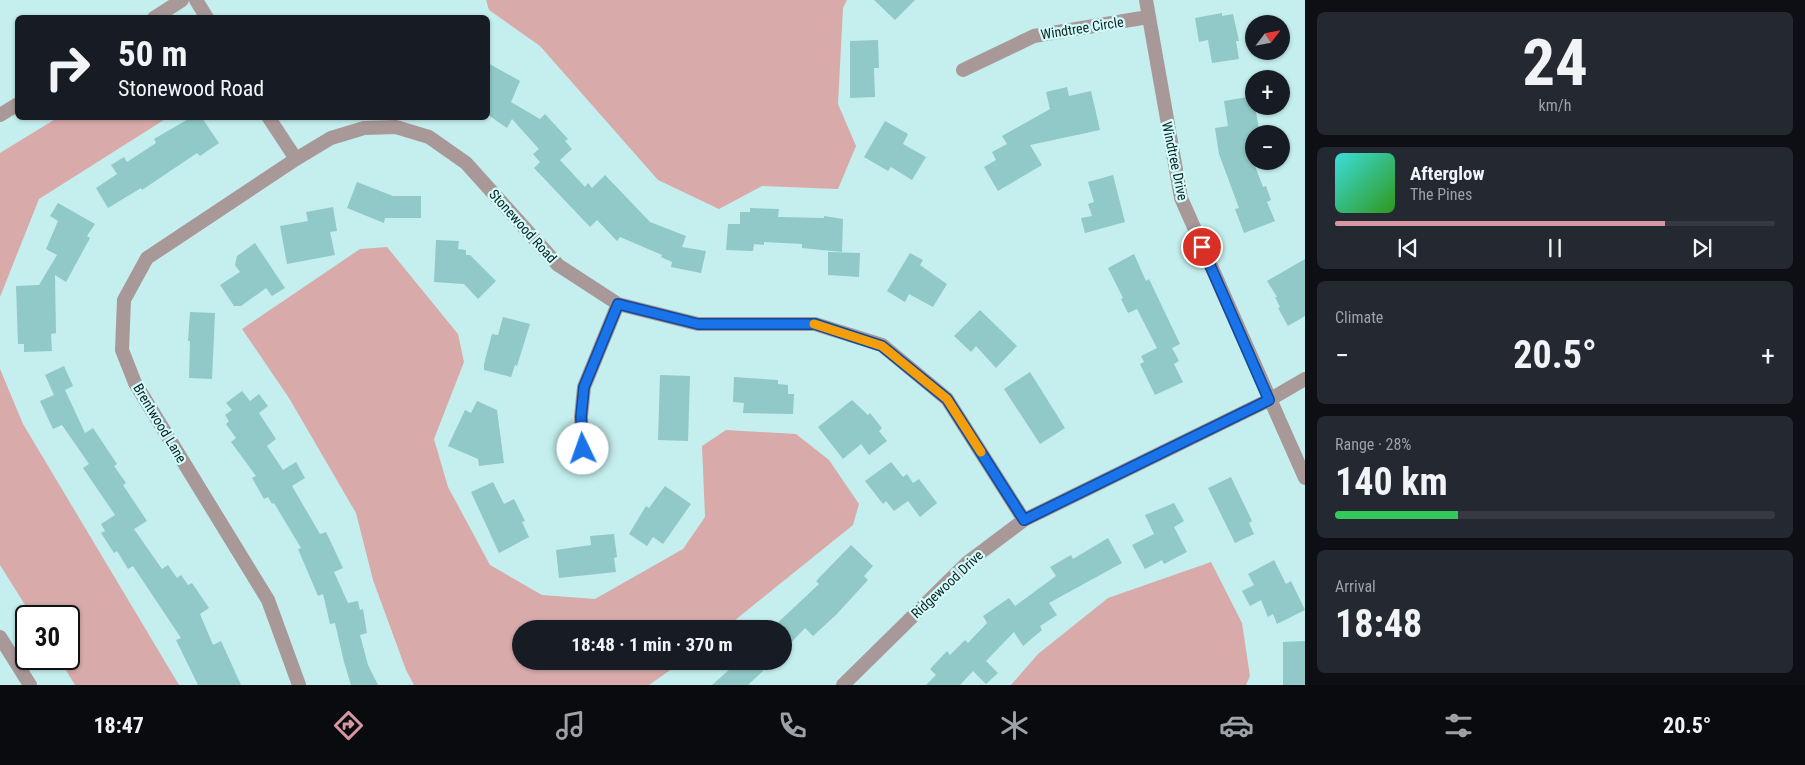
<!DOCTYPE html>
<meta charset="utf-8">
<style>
:root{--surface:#171b24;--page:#242831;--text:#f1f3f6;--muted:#9ea1a6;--line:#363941;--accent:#d696a3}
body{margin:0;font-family:"Roboto Condensed",sans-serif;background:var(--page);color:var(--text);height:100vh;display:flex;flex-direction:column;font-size:19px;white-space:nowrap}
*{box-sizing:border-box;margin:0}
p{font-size:16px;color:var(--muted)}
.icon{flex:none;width:28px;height:28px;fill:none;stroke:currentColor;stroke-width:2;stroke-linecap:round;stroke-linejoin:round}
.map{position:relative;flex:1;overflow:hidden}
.side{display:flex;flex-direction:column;gap:12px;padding:12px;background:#0d0f14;width:500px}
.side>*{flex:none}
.guide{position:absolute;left:15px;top:15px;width:475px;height:105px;border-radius:8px;box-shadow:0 1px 4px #0004;background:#171b24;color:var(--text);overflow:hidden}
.needle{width:32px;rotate:58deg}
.buttons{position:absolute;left:1245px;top:15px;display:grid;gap:10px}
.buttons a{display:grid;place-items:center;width:45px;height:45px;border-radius:50%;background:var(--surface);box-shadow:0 1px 4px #0004;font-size:25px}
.speed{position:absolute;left:15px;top:605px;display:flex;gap:10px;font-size:25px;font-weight:700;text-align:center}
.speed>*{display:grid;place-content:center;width:65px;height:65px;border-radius:50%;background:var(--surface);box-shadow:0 1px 4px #0004;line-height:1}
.speed .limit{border:2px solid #111;border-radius:8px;background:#fff;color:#111}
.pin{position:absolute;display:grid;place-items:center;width:42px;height:42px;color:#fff;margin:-21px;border:2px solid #fff;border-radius:50%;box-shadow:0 1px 5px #0007}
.me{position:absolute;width:55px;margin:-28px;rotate:357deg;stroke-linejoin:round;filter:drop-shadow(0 0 4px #0008)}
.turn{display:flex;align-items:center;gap:18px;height:105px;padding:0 20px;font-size:22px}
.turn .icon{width:65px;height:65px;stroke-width:2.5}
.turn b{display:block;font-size:35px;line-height:42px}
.big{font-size:38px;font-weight:700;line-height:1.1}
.side .tile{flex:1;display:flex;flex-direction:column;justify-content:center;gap:8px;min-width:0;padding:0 18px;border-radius:8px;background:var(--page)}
.side .dial{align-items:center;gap:0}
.dial b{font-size:65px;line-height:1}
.song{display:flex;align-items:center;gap:15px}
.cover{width:60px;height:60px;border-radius:8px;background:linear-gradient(135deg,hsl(180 70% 55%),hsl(110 70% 35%))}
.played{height:5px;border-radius:2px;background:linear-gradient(90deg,var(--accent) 75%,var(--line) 75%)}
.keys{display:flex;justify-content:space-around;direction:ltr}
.heat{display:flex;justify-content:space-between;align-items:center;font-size:28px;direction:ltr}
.charge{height:8px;border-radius:4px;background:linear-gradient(90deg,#34c759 28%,var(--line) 0)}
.trip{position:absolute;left:512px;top:620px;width:280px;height:50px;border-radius:25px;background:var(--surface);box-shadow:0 1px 4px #0004;font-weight:700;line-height:50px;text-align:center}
.dock{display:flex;height:80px;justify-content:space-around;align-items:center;background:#090b0e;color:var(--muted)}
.dock .icon{width:35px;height:35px}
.dock .current{color:var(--accent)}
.dock b{font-size:22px;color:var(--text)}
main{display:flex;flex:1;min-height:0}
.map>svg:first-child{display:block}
.green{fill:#d8aaaa}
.building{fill:#90c9c7}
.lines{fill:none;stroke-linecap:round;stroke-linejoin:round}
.minor{stroke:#a99898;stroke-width:14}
.tertiary{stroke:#a99898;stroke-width:14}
.route-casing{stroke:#114b97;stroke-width:12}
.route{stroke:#1a73e8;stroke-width:9}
.slow{stroke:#f59e0b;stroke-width:9}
.labels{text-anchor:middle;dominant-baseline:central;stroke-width:4.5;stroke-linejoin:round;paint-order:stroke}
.street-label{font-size:14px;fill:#122222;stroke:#d1fcfb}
</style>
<main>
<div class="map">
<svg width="1305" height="685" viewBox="0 0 1305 685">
<rect width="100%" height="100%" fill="#c4efee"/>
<path class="green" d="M 486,0 L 847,0 L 843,8 L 838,104 L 856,146 L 838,189 L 762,186 L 719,209 L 658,180 L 540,46 L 489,10 Z
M 57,118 L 167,118 L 39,199 L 0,297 L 0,153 Z
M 387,247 L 458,334 L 464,362 L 434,439 L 448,487 L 490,565 L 542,595 L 595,599 L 683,549 L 705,517 L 702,446 L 726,430 L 796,434 L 829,460 L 859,504 L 853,525 L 724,629 L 521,629 L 521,661 L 683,661 L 649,685 L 414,685 L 406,670 L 373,580 L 356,513 L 289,398 L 242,329 L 360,249 Z
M 0,369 L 23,424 L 179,685 L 75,685 L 59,659 L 69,659 L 69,616 L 32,616 L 0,565 Z
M 1211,562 L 1242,623 L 1250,676 L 1246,685 L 1011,685 L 1038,654 L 1108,598 Z"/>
<path class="building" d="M 874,0 L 915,0 L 895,20 Z
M 1222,13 L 1222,16 L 1233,14 L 1239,41 L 1236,41 L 1239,59 L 1212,63 L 1208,40 L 1199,42 L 1195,18 Z
M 878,40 L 879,68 L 874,68 L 875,97 L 850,98 L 850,41 Z
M 488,63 L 520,81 L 511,102 L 540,119 L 545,114 L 568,139 L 565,141 L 572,149 L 560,160 L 585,187 L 588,183 L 592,188 L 605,175 L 650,222 L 686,236 L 682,247 L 706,251 L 701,273 L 671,267 L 672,262 L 661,257 L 662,255 L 620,237 L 617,241 L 597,220 L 590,227 L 534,168 L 540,162 L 533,154 L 539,149 L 512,119 L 507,128 L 488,115 Z
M 1067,87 L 1069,96 L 1091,91 L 1100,130 L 1030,145 L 1042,165 L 998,191 L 984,167 L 996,160 L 992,152 L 1007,144 L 1002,136 L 1050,109 L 1046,92 Z
M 1253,96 L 1260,134 L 1254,134 L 1254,143 L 1247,145 L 1263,187 L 1266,186 L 1271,200 L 1267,202 L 1275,221 L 1244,233 L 1235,209 L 1239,208 L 1219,154 L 1215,128 L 1228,126 L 1224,101 Z
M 190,118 L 202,118 L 219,143 L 200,156 L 197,153 L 142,190 L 141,188 L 108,208 L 96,188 L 117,174 L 111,165 L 124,157 L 127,162 L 156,143 L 154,139 Z
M 885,121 L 908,134 L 903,144 L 926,157 L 912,180 L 891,167 L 888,171 L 864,157 Z
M 1113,175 L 1125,222 L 1085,233 L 1081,218 L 1092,216 L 1088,204 L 1094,202 L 1088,182 Z
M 357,182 L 393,196 L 421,196 L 421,218 L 385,218 L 384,223 L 347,208 Z
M 58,203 L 95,224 L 87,236 L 90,238 L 66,282 L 55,275 L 56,333 L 51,334 L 52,351 L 24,352 L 24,344 L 18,344 L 16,286 L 39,285 L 57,255 L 46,249 L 58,221 L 50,216 Z
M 333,207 L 337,231 L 330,232 L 335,255 L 287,264 L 280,226 L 308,221 L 306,212 Z
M 750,208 L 779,209 L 778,217 L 824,218 L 824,216 L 843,219 L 842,252 L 802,248 L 802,244 L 764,242 L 764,245 L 754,244 L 753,251 L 726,250 L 728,224 L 740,224 L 740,212 L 750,212 Z
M 436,240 L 459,241 L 458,249 L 466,250 L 466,255 L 470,255 L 496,281 L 478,299 L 464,284 L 434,282 Z
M 255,243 L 285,288 L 272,296 L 266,288 L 241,306 L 234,306 L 220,285 L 240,272 L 235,265 L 237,256 Z
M 828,252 L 860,253 L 859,277 L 828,275 Z
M 910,253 L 923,260 L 920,265 L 947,284 L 933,307 L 909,294 L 905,302 L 887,291 Z
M 1134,254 L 1146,281 L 1149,279 L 1180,344 L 1172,348 L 1179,361 L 1174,364 L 1183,382 L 1155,395 L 1140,364 L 1144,362 L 1141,356 L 1157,348 L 1137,309 L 1128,313 L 1121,299 L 1123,298 L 1108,268 Z
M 1305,259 L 1305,316 L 1288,326 L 1278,308 L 1280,307 L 1275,297 L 1277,297 L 1267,281 Z
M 980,310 L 1017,346 L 996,368 L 976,346 L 971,352 L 954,336 Z
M 190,312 L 215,313 L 212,379 L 189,378 L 190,341 L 188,341 Z
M 503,317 L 530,324 L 517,366 L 515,365 L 511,377 L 484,370 L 484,364 L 492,334 L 498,335 Z
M 64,366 L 73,386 L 65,390 L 85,433 L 93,428 L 117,464 L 114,466 L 126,483 L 123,485 L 147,521 L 134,529 L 162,569 L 168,565 L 177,578 L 181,575 L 188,585 L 192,583 L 209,608 L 200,614 L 213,645 L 221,641 L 241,685 L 198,685 L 176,640 L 181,638 L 133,566 L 128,569 L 117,551 L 114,553 L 101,533 L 105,531 L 101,524 L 115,515 L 83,468 L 89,464 L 62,425 L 53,429 L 40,401 L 54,395 L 45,375 Z
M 1030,372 L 1065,428 L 1040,444 L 1004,389 Z
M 660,375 L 690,376 L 688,441 L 658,440 Z
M 734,377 L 778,380 L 778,384 L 788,385 L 788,394 L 794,394 L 793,414 L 743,413 L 744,403 L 733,402 Z
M 242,391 L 250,401 L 259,394 L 268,406 L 259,413 L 276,439 L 267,446 L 283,470 L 296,462 L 305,478 L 292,486 L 320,534 L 326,532 L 343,568 L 334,572 L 348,603 L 358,601 L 360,610 L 363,609 L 367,633 L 360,635 L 368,665 L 378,685 L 351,685 L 344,662 L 335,623 L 330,624 L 323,594 L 318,596 L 298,549 L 301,548 L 274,503 L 272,504 L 268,497 L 264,499 L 252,478 L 256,476 L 231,442 L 236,438 L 226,424 L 229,421 L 225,415 L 232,410 L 226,403 Z
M 852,400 L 868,415 L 870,413 L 882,428 L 879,431 L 887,441 L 869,455 L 861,444 L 843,459 L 818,427 Z
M 477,401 L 497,410 L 504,463 L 479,466 L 478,459 L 448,446 L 465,410 L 471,413 Z
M 891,462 L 903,477 L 907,474 L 913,483 L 919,479 L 937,503 L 920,517 L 908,501 L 894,511 L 886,501 L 883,504 L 865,481 Z
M 1231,477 L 1252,521 L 1249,523 L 1254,534 L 1235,543 L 1208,488 Z
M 493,482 L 504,504 L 514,499 L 525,521 L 522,522 L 529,537 L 499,553 L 471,492 Z
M 665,486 L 691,504 L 663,544 L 653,537 L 647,546 L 629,534 L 646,506 L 649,508 Z
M 1174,503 L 1184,521 L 1174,527 L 1187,552 L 1164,564 L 1162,560 L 1145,569 L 1132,545 L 1154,534 L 1145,515 Z
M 614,534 L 617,557 L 614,558 L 616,572 L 559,578 L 556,550 L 591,545 L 590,536 Z
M 1108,538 L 1122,563 L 1049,603 L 1057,615 L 1040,626 L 1042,630 L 1023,646 L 1014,632 L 986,661 L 998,673 L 986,684 L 973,671 L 960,685 L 926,685 L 936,675 L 930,669 L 947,651 L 950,655 L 965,640 L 968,643 L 987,623 L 983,616 L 1009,598 L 1015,606 L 1056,576 L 1050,567 L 1071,555 L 1073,559 Z
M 851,545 L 873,566 L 864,576 L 868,580 L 836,615 L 813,636 L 805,628 L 784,650 L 784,629 L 771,629 L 819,584 L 816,581 Z
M 1274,560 L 1286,584 L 1291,581 L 1305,610 L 1277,624 L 1273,614 L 1268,617 L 1261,600 L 1250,606 L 1242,591 L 1254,585 L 1248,574 Z
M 1305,641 L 1305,685 L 1283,685 L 1283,642 Z
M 739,661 L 754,661 L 763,671 L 748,685 L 712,685 Z"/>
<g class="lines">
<path class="minor" d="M 196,0 L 207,18
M 1146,0 L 1181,198 L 1305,478
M 963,70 L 1034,36 L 1148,17
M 269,118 L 296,159
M 583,449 L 581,417 L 584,387 L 618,304
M 299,685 L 268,600 L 135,383 L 122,350 L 124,300 L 147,258 L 296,159 L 331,138 L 364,128 L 396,127 L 429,137 L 466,163 L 558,265 L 618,304 L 698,324 L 815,324 L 882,345 L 947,399 L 1024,520
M 843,685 L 968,562 L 1024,520 L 1269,400 L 1305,379"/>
<path class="tertiary" d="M 154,18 L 182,0
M 0,115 L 18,104
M 0,637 L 30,685"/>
</g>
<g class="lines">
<defs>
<path id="route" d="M 583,449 L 581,417 L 584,387 L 618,304 L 698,324 L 815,324 L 882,346 L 947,399 L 1024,520 L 1269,400 L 1202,247"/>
</defs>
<use href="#route" class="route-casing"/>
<use href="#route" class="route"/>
<path class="slow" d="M 814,324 L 882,346 L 947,399 L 981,452"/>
</g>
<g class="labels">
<g class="street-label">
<text transform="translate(1082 28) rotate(-9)">Windtree Circle</text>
<text transform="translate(1175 161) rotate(78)">Windtree Drive</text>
<text transform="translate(523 226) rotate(48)">Stonewood Road</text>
<text transform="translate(160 423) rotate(59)">Brentwood Lane</text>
<text transform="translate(947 584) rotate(-43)">Ridgewood Drive</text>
</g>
</g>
</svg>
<div class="buttons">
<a><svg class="needle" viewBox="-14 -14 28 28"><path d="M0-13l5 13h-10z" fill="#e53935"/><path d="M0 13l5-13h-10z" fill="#9ea1a6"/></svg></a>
<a>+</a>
<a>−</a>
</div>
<div class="speed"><div class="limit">30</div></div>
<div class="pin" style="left:1202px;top:247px;background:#d93025"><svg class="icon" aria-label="arrive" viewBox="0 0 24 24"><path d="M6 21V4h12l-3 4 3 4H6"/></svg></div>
<svg class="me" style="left:583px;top:449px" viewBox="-20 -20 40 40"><circle r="19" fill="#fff"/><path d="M0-13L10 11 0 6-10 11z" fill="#1a73e8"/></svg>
<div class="trip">18:48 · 1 min · 370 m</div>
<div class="guide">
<div class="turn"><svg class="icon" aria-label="right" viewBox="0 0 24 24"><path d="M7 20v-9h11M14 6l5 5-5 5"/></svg><div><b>50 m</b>Stonewood Road</div></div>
</div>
</div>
<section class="side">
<div class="tile dial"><b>24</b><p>km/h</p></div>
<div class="tile">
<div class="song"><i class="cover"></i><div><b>Afterglow</b><p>The Pines</p></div></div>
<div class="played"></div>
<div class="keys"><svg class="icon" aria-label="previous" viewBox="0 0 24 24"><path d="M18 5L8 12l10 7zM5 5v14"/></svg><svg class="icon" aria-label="pause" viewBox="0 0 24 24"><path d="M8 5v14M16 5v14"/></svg><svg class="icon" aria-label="next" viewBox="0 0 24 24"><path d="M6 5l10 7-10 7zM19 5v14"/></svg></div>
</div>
<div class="tile"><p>Climate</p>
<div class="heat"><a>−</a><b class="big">20.5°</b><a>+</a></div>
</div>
<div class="tile"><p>Range · 28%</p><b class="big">140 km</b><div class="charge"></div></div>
<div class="tile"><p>Arrival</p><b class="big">18:48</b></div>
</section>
</main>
<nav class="dock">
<b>18:47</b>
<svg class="icon current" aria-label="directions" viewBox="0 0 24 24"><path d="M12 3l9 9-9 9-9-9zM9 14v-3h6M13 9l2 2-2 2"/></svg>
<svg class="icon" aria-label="music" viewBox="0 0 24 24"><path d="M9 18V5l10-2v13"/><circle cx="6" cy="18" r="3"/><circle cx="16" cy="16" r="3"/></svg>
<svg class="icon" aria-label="phone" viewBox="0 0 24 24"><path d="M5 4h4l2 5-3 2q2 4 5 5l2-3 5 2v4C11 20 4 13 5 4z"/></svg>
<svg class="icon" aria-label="climate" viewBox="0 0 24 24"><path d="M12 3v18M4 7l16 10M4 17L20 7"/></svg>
<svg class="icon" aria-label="car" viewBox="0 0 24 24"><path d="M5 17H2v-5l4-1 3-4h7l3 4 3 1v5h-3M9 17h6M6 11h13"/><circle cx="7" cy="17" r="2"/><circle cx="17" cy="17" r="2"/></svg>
<svg class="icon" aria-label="filters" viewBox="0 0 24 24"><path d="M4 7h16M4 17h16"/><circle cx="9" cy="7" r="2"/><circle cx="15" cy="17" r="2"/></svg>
<b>20.5°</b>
</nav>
